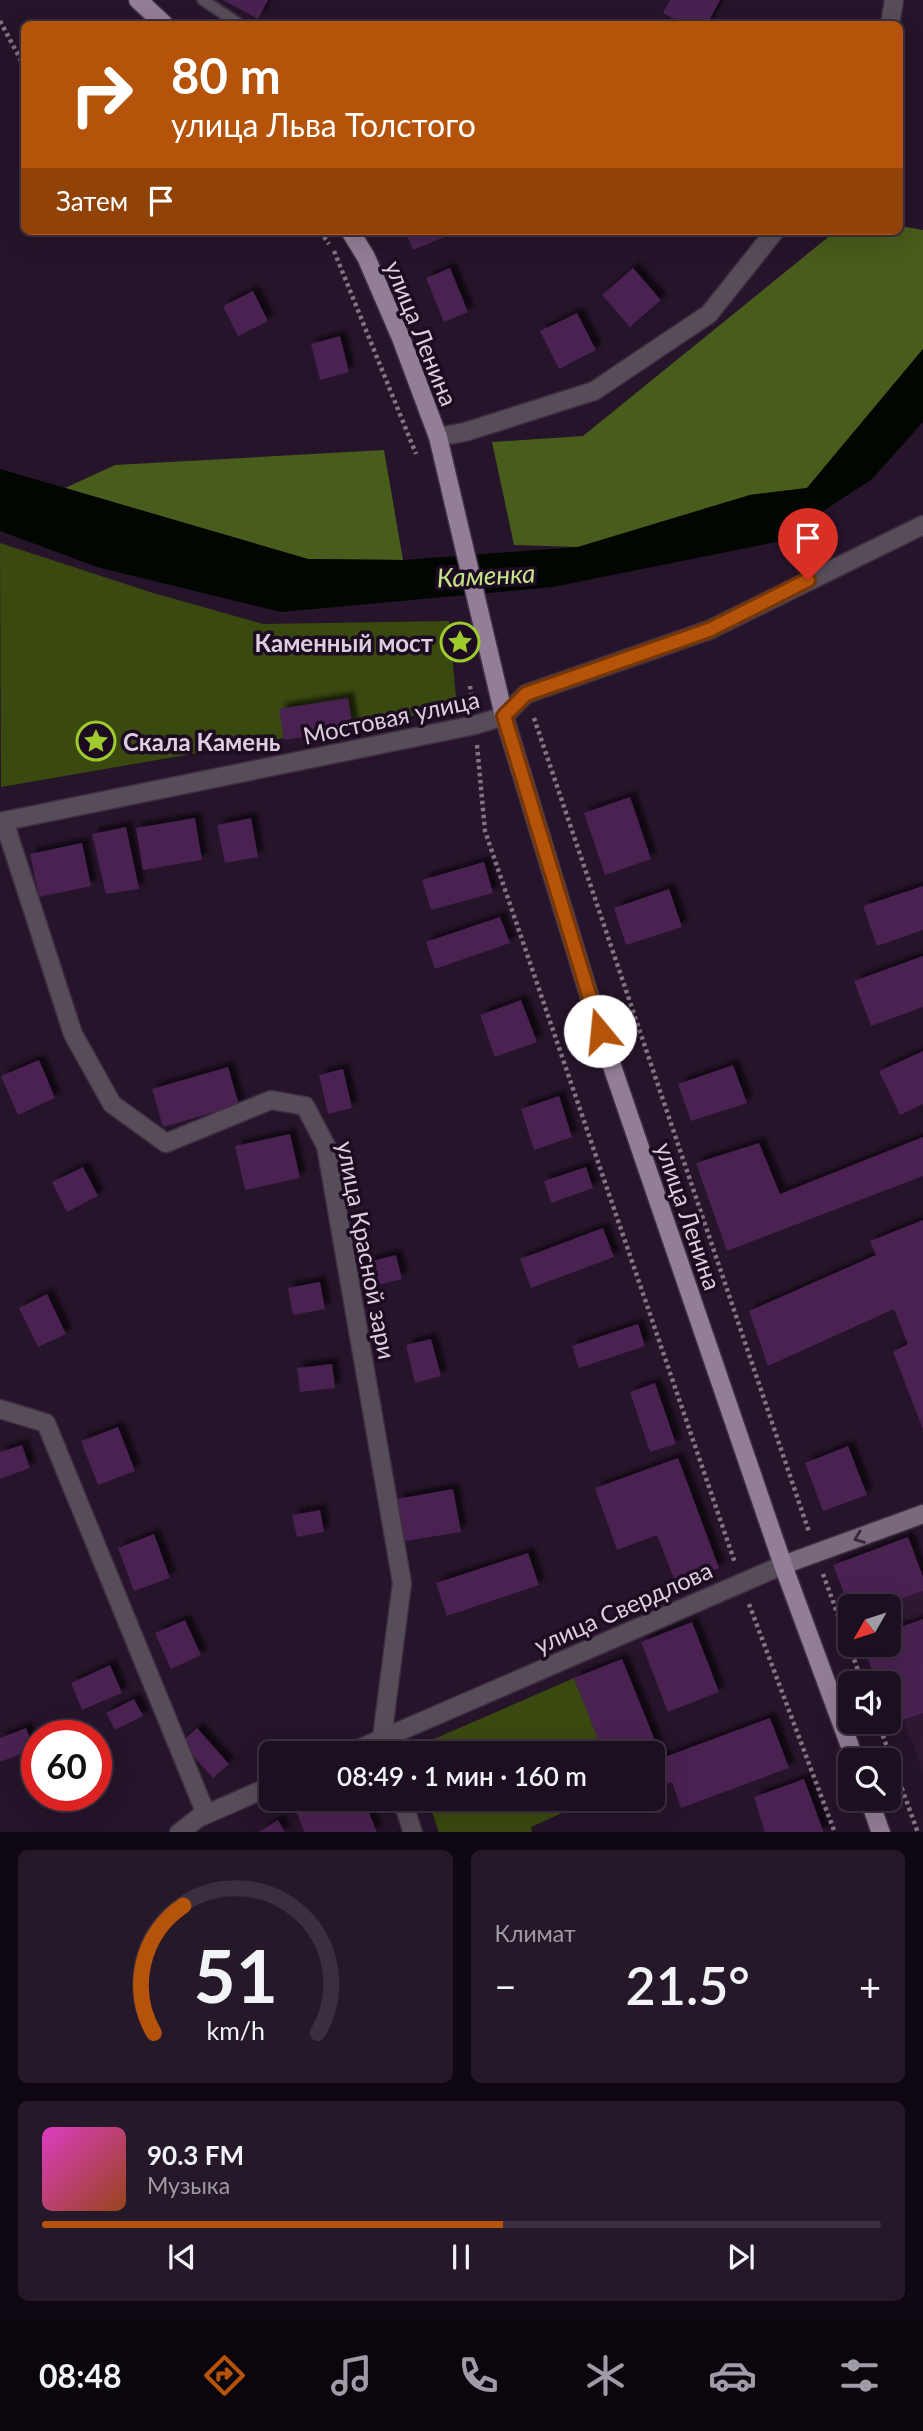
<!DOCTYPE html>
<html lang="ru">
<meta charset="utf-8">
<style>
:root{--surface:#1c0f20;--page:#251829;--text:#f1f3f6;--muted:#a09ca5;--line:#3a2f3e;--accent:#b45309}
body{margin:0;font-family:Lato,sans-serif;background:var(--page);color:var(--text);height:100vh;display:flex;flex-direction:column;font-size:26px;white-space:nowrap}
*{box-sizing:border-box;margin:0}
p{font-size:23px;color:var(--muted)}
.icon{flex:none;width:38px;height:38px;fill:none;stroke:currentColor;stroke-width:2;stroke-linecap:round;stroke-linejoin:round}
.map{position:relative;height:1832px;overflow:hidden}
.sheet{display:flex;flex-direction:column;gap:18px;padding:18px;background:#0f0812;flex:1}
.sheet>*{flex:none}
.hud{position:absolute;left:21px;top:21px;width:882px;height:214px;border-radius:10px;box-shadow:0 7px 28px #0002,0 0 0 2px var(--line);background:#b45309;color:#fff;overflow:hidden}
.needle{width:46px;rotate:231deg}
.fabs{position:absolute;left:838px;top:1594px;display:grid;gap:14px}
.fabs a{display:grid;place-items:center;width:63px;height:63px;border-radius:10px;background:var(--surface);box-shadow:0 7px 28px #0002,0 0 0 2px var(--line);font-size:35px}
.speed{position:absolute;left:21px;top:1720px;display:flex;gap:14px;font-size:35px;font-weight:700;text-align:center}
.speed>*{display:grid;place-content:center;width:91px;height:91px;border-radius:50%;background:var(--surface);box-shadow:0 7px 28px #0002,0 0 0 2px var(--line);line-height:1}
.speed .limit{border:10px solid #d22;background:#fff;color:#111}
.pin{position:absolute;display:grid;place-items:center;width:60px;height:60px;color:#fff;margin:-72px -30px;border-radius:50% 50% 50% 0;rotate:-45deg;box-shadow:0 0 7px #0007}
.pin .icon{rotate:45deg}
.me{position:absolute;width:77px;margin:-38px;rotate:343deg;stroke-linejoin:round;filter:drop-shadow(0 0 5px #0008)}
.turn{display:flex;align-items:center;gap:24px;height:147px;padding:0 35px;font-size:32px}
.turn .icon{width:91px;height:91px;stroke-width:2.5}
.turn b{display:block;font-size:49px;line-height:60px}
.then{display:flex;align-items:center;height:66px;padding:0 35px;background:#0003;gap:14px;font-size:26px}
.big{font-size:52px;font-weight:600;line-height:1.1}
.sheet .card{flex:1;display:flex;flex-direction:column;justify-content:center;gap:10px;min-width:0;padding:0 24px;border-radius:10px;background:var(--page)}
.sheet .dial{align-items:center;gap:0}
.dial svg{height:182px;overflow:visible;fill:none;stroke:var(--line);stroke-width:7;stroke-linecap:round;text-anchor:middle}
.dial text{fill:var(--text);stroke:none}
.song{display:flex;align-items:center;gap:21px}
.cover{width:84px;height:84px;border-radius:10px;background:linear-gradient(135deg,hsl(310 70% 55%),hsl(20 70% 35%))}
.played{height:7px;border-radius:4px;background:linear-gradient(90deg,var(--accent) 55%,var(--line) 55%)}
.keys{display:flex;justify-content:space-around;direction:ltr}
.heat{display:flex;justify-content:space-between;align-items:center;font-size:38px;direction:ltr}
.sheet .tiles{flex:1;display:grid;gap:18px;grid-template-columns:1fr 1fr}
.card:last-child{grid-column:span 2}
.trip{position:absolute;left:259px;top:1741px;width:406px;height:70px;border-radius:10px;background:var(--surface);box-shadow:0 7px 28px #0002,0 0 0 2px var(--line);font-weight:600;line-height:70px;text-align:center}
.tabs{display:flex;height:112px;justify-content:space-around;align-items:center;background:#0b060d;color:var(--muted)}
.tabs .icon{width:49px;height:49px}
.tabs .current{color:var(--accent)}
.tabs b{font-size:32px;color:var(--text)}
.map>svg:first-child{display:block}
.built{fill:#2f1834}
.green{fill:#394910}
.forest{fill:#485c1b}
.water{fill:#010700}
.building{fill:#482151;filter:url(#shadow)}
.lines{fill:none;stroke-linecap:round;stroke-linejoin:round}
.lane-casing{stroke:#3f2e43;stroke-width:14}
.street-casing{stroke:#3f2e43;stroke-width:21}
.secondary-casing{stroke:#3f2e43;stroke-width:21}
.primary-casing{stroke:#3f2e43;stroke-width:21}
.path{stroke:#827385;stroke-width:4.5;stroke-dasharray:3.5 3.5;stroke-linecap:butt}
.lane{stroke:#574d59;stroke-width:10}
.street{stroke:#574d59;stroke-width:18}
.secondary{stroke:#78697c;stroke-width:18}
.primary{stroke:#927e96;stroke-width:18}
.oneway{stroke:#38273c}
.route-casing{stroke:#753606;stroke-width:18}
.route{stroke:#b45309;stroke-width:12}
.labels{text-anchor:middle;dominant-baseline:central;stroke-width:7;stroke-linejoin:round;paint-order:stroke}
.street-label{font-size:24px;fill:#dbcedd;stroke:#1d0b21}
.poi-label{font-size:24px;font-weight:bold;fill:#dbcedd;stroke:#1d0b21;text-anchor:end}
.water-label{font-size:26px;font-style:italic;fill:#c5e589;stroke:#1d0b21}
</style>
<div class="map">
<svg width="923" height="1833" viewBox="0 0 923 1833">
<defs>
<filter id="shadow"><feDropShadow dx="6" dy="-6" stdDeviation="2" flood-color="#0009"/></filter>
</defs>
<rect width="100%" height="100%" fill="#26142a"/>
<path class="built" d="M 923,1544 L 923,1772 L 876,1645 L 889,1645 L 889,1606 L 862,1606 L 850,1575 Z"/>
<path class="green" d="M 0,543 L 150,592 L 263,624 L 449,621 L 457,708 L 1,787 Z
M 574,1678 L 604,1753 L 413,1754 L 411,1749 Z
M 428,1799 L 593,1799 L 531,1827 L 532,1832 L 439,1833 Z"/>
<path class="forest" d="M 900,226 L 923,230 L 923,349 L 807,488 L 750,495 L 578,547 L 514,545 L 492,442 L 583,436 L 832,234 L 900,231 Z
M 384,450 L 403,560 L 308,559 L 65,488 L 115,465 Z"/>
<path class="water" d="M 923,349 L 923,422 L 872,479 L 776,542 L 553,587 L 281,612 L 97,567 L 0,531 L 0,469 L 308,559 L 403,560 L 578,547 L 750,495 L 807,488 Z"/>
<path class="building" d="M 223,0 L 268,0 L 258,19 Z
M 670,0 L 720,0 L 707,24 L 684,24 L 663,13 Z
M 405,231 L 445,231 L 447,236 L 413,250 Z
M 450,268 L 468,312 L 444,322 L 426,278 Z
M 633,268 L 661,300 L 630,327 L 602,295 Z
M 253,291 L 268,321 L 238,336 L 223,306 Z
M 577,313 L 596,350 L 559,369 L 540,331 Z
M 340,336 L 349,372 L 320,380 L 311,344 Z
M 348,698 L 353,729 L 284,740 L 279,709 Z
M 630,797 L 651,859 L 605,875 L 584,813 Z
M 195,818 L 202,860 L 143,870 L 136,828 Z
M 251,818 L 258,857 L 225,863 L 217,825 Z
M 126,827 L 139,889 L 106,894 L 92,834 Z
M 82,843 L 91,886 L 39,897 L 30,854 Z
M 484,862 L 493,893 L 431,910 L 422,880 Z
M 923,886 L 923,930 L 877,946 L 863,906 Z
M 669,889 L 682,927 L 626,945 L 614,908 Z
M 500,917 L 510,943 L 435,969 L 426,942 Z
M 923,956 L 923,1007 L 871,1026 L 854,981 Z
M 521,1000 L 537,1042 L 495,1057 L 480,1015 Z
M 923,1051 L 923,1104 L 900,1115 L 879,1071 Z
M 39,1060 L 55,1098 L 18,1115 L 1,1076 Z
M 733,1065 L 747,1103 L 691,1121 L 678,1084 Z
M 228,1067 L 239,1105 L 163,1127 L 152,1089 Z
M 343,1069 L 352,1108 L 328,1114 L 319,1075 Z
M 559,1096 L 572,1137 L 534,1150 L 521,1109 Z
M 290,1134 L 300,1178 L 245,1190 L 235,1146 Z
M 923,1137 L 923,1176 L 727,1251 L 696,1163 L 759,1143 L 780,1194 Z
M 83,1167 L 98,1196 L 67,1212 L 52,1182 Z
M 586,1167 L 593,1188 L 551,1203 L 544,1181 Z
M 923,1220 L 923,1429 L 893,1352 L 908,1344 L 894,1309 L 768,1366 L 749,1311 L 876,1255 L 870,1241 Z
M 603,1228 L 614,1257 L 531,1288 L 520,1259 Z
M 396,1255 L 402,1279 L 358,1290 L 352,1266 Z
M 320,1282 L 325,1309 L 293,1315 L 288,1288 Z
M 47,1294 L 66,1334 L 38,1347 L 19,1308 Z
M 638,1324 L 645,1346 L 579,1368 L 572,1346 Z
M 431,1339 L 441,1376 L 415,1383 L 406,1345 Z
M 332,1364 L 335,1388 L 300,1392 L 297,1368 Z
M 655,1383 L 676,1444 L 650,1452 L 630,1392 Z
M 118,1427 L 135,1471 L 98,1485 L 81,1441 Z
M 22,1445 L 30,1468 L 0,1479 L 0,1452 Z
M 848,1446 L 867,1495 L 823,1511 L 805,1463 Z
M 678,1458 L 719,1568 L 676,1584 L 657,1535 L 617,1550 L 595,1488 Z
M 453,1489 L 461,1532 L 405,1541 L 397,1499 Z
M 320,1510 L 324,1532 L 297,1537 L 292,1515 Z
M 154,1534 L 170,1578 L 134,1591 L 118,1548 Z
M 908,1537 L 923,1577 L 923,1591 L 881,1606 L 849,1606 L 833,1565 Z
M 528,1553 L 539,1585 L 447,1616 L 436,1583 Z
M 923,1619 L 923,1713 L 891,1724 L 889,1684 L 877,1684 L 863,1645 L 889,1645 L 889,1631 Z
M 185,1620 L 201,1655 L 171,1669 L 155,1633 Z
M 692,1622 L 719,1692 L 668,1712 L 641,1642 Z
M 622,1659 L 662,1758 L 770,1718 L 789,1768 L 681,1808 L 672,1782 L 653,1789 L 653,1754 L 604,1754 L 574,1678 Z
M 110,1665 L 122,1693 L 82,1710 L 71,1683 Z
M 134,1699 L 143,1716 L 115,1730 L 106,1713 Z
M 26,1728 L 34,1749 L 0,1762 L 0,1738 Z
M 197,1728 L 229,1764 L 213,1778 L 181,1742 Z
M 804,1779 L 824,1833 L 765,1833 L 754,1797 Z
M 311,1799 L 364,1799 L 377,1833 L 305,1833 L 294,1806 Z
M 278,1820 L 285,1833 L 257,1833 Z"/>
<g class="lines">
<defs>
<path id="lane" d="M 203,0 L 239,24"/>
<path id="street" d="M 890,24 L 894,0
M 438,437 L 465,432 L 594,391 L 709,314 L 775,231
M 4,821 L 73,1034 L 112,1104 L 166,1143 L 271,1100 L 305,1106 L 326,1146 L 402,1583 L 382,1738 L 387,1754
M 0,822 L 475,725 L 504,716 L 526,694 L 709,630 L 923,525
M 0,1409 L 46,1423 L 206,1814
M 347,1754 L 783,1565
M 402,1799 L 413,1833
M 179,1833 L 198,1818 L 271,1786"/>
<path id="secondary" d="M 783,1565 L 923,1514"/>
<path id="primary" d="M 138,0 L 164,24
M 350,231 L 366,257 L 401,338 L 438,437 L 504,716 L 600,1031 L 783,1565 L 855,1760
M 869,1799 L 881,1833"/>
</defs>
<use href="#lane" class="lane-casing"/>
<use href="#street" class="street-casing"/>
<use href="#secondary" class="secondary-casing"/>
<use href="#primary" class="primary-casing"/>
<path class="path" d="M 0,21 L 24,66
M 320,231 L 329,244
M 334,251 L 416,454
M 470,686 L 473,705
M 534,718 L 809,1532
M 477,745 L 485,831 L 735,1563
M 823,1574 L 863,1684
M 749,1604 L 835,1833
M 878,1722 L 918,1833"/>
<use href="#lane" class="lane"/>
<use href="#street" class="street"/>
<use href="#secondary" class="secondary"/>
<use href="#primary" class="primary"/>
</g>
<defs><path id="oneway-chevron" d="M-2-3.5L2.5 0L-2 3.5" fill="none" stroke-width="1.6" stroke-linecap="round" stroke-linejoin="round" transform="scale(1.75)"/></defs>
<use class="oneway" href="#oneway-chevron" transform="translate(859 1538) rotate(159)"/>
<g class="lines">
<defs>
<path id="route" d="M 600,1031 L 504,716 L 526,694 L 709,630 L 808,580"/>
</defs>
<use href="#route" class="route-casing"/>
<use href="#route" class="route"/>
</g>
<defs>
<symbol id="sight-ring" viewBox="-11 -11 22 22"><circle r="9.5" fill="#1d0b21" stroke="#9eca2e" stroke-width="1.5"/><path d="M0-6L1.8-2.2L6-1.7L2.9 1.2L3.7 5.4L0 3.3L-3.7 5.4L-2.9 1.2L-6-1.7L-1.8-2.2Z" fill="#9eca2e"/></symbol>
</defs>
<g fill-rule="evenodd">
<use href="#sight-ring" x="438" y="620" width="44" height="44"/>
<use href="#sight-ring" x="74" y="719" width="44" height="44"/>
</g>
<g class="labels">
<g class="street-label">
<text transform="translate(422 333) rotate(68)">улица Ленина</text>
<text transform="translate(391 717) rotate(-12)">Мостовая улица</text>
<text transform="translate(689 1216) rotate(71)">улица Ленина</text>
<text transform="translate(367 1250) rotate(79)">улица Красной зари</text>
<text transform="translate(623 1607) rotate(-24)">улица Свердлова</text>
</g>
<g class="poi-label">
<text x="433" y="642">Каменный мост</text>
<text x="123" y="741" text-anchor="start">Скала Камень</text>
</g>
<g class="water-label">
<text transform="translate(486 575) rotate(-3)">Каменка</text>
</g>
</g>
</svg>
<div class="fabs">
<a><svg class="needle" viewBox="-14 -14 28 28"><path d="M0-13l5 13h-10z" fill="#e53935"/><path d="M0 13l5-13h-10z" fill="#a09ca5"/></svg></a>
<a><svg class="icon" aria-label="sound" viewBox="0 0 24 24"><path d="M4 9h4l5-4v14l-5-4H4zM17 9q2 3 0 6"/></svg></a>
<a><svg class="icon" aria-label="search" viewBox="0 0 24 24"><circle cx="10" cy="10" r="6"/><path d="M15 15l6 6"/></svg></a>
</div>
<div class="speed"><div class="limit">60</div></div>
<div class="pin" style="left:808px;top:580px;background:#d93025"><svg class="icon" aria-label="arrive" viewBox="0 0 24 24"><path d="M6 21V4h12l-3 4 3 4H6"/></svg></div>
<svg class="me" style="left:600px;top:1031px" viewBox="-20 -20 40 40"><circle r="19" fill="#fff"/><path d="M0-13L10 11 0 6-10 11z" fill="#b45309"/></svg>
<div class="trip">08:49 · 1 мин · 160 m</div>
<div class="hud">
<div class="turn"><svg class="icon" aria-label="right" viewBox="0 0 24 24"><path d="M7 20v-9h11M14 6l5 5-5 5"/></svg><div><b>80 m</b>улица Льва Толстого</div></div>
<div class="then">Затем<svg class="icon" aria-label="arrive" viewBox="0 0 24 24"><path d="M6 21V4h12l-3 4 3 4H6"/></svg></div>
</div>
</div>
<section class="sheet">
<div class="tiles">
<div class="card dial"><svg viewBox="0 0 100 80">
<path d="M14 69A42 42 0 1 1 86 69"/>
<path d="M14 69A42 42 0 0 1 27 13" stroke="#b45309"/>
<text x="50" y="56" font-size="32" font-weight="700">51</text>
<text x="50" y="72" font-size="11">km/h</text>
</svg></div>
<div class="card"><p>Климат</p>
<div class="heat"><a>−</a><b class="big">21.5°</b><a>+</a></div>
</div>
<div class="card">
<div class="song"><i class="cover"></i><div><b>90.3 FM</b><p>Музыка</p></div></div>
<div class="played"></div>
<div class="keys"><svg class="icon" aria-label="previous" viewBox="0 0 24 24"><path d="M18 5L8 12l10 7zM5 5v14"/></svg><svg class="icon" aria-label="pause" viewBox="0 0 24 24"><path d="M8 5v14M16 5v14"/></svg><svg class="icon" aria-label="next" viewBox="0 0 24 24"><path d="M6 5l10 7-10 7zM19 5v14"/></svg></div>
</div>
</div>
</section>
<nav class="tabs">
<b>08:48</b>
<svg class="icon current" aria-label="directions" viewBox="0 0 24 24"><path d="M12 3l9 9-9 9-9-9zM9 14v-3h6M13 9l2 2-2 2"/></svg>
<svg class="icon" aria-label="music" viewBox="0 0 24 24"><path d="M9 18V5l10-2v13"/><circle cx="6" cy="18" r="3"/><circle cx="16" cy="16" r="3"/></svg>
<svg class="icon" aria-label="phone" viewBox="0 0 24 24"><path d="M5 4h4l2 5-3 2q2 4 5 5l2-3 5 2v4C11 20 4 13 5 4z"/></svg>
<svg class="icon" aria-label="climate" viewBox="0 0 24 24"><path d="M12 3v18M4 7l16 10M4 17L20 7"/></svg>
<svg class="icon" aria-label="car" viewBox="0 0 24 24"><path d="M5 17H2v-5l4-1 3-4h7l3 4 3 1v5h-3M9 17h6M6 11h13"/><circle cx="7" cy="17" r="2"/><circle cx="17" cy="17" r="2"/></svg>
<svg class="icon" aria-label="filters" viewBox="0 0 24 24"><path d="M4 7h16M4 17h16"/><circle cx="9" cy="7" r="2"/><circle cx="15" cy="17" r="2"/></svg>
</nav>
